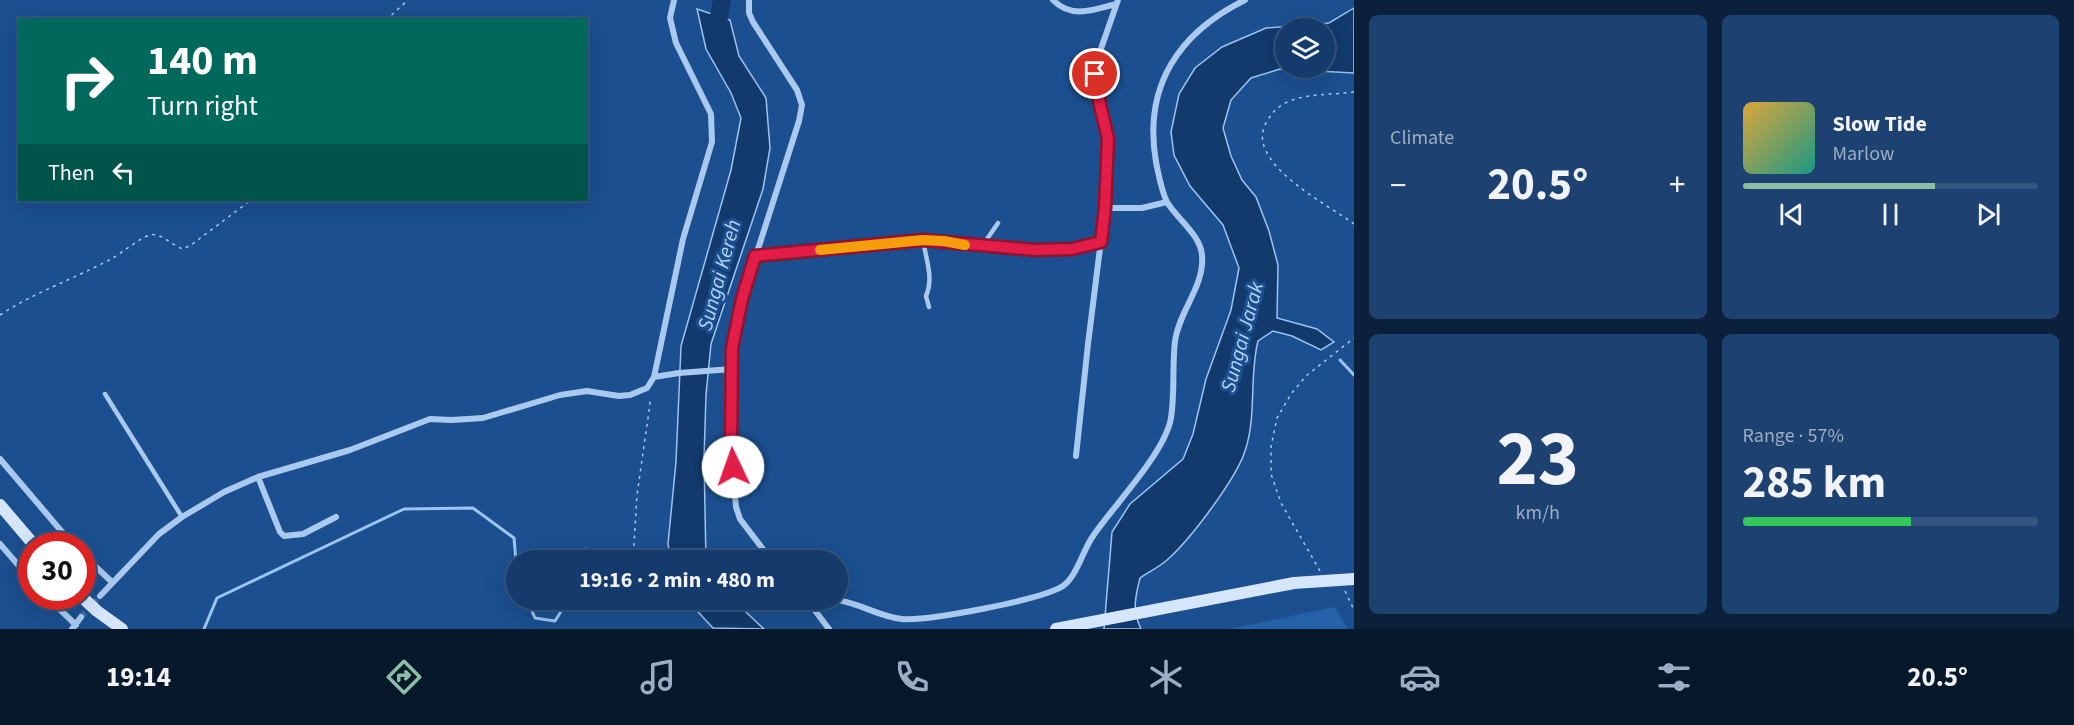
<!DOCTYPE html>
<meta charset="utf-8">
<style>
:root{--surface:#143b6b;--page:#1d4271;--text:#f1f3f6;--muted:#9dadc1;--line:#33557e;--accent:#8abfa5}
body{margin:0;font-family:"Source Sans 3",sans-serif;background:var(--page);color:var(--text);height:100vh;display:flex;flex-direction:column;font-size:22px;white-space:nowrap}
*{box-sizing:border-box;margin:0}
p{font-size:20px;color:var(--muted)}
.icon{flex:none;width:33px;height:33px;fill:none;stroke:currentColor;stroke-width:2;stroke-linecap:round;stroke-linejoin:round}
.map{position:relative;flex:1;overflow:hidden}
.panel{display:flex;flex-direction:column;gap:15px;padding:15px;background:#0b203b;width:720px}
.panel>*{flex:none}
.banner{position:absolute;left:18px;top:18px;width:570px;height:183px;border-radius:0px;box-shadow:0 6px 24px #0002,0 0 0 2px var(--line);background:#00695c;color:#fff;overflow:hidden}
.controls{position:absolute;left:1275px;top:18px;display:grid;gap:12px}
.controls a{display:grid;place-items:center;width:60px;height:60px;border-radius:50%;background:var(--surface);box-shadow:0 6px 24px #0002,0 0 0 2px var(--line);font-size:30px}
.speed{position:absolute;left:18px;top:532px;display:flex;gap:12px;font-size:30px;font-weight:700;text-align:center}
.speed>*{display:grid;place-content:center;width:78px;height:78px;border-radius:50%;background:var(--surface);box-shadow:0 6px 24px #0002,0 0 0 2px var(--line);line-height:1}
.speed .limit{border:9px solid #d22;background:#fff;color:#111}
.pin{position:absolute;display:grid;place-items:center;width:51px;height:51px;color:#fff;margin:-26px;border:3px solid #fff;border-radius:50%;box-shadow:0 2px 6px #0007}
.me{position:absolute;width:66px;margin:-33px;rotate:357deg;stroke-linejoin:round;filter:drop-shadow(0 0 4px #0008)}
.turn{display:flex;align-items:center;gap:21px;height:126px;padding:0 30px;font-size:27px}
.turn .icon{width:78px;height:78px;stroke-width:2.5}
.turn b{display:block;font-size:42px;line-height:51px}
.then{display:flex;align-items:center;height:57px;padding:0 30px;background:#0003;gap:12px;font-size:22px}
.big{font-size:45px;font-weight:700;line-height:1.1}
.panel .card{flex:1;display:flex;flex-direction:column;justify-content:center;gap:9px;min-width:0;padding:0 21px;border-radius:9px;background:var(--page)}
.panel .dial{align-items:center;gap:0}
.dial b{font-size:78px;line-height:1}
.song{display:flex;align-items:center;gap:18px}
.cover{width:72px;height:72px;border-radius:9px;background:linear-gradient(135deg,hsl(40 70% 55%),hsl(170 70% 35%))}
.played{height:6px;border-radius:3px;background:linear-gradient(90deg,var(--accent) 65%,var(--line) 65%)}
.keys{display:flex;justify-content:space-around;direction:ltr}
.heat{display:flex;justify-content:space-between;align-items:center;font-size:33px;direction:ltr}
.charge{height:9px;border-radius:4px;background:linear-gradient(90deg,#34c759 57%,var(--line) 0)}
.panel .tiles{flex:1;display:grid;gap:15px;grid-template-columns:repeat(2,1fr)}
.trip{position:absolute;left:506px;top:550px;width:342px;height:60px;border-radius:30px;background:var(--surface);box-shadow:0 6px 24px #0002,0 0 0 2px var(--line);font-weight:700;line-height:60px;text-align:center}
.dock{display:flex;height:96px;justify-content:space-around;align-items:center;background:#08182b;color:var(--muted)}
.dock .icon{width:42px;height:42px}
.dock .active{color:var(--accent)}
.dock b{font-size:27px;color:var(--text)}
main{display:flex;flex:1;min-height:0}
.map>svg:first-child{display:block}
.green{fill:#2461a8}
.water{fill:#123a6d;stroke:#9cc4f0;stroke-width:1.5;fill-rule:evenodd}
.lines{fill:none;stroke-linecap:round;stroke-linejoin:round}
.stream{stroke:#9cc4f0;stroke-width:3}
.river{stroke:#123a6d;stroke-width:18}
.street-tunnel{stroke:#3d69a0;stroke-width:6;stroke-dasharray:6 3;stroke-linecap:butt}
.path{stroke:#a9c9ee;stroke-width:1.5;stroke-dasharray:3 4.5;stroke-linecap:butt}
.lane{stroke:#a9c9ee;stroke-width:4.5}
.street{stroke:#a9c9ee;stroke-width:6}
.secondary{stroke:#d6e6fa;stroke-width:12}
.route-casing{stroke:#92132f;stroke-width:15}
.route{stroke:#e11d48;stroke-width:10}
.slow{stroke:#f59e0b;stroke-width:10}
.labels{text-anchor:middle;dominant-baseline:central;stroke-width:6;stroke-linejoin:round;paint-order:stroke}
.water-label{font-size:21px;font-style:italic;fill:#b5d3f5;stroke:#1b4f8f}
</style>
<main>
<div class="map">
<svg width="1354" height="629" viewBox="0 0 1354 629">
<rect width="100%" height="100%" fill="#1b4f8f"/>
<path class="green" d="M 1335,607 L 1348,629 L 1229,629 Z"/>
<path class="water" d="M 1354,8 L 1354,73 L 1280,69 L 1251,78 L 1231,100 L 1223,128 L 1231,156 L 1242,180 L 1256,197 L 1269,231 L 1278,265 L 1277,318 L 1317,329 L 1334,342 L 1321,350 L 1292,336 L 1273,331 L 1258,341 C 1249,376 1257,416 1245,451 C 1236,479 1190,540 1167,560 C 1159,567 1149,572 1140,578 C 1135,598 1132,610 1141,629 L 1104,629 L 1112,532 L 1130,504 L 1183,459 L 1193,434 L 1206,379 L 1231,310 L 1239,268 L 1223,225 L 1190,186 L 1174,155 L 1171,132 L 1179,94 L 1195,68 L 1222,47 L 1266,28 L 1329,23 ZM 1286,28 L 1324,28 L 1324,68 L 1286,68 Z
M 697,9 L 730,20 L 739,56 L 766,98 L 770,148 L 763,189 L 711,344 L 706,395 L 704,459 L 706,561 L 671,561 L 668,544 L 676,462 L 681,346 L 731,170 L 741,118 L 731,93 L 706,49 Z
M 687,600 L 733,600 L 764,629 L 713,628 Z"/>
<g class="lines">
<path class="stream" d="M 1340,360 L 1354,375
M 570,561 L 586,549 L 602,561
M 660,561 L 666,561
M 527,600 L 535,618 L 555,621 L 565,605 L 565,600
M 204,629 L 217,598 L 404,509 L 473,508 L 514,538 L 516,561"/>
<path class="river" d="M 718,39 L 716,34 L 722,0"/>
<path class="street-tunnel" d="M 81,617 L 100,596"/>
<path class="path" d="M 386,20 L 408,0
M 1354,92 C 1332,95 1310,93 1290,101 C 1279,105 1272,112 1266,123 C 1244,163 1329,205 1354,224
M 0,315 C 35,292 74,279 111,259 C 122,253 138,239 150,235 C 161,232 172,246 183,249 L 191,245 L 251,200
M 633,561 L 637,495 L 650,404 L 649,398
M 1320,571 L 1281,503 L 1271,474 L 1271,447 L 1277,418 L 1291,394 L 1306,376 L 1354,338
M 1345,591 L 1354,610"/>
<path class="lane" d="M 923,240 C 926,260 934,278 926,296 L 929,307
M 983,245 L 998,223
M 105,394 L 182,517"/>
<path class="street" d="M 749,0 L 749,13 L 753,22 L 797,90 L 802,105 L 799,121 L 742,299 L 732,348 L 731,448 L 736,507 L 740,519 L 772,561
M 1053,0 C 1071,19 1094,10 1116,4
M 1105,208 L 1142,208 L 1167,202
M 755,256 L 923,240 L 1035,250 L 1073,249 L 1101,241
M 654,377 L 679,373 L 732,369
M 1076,456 L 1088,344 L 1105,208 L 1108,138 L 1100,105 L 1096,74 L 1096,63 L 1118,0
M 0,459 L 74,546
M 258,477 L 280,532 L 284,536 L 303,534 L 336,517
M 0,544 L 32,581
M 82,554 L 112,582
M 100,596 L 159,534 L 182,517 L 224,492 L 258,477 L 350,450 L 430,419 L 452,420 L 483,418 L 560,395 L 587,391 L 619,396 L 630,395 L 647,388 L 654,377 L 683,239 L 712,142 L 711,114 L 676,43 L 670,18 L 674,0
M 47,597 L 76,625
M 807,600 L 829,629
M 837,600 C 860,603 879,617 902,619 C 929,621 1041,600 1063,586 C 1077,576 1083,550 1093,536 C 1114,505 1165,453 1171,418 C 1175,393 1172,366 1175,341 C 1179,311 1205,286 1202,255 C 1200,234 1177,219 1167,202 C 1161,190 1159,176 1156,162 C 1143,87 1178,33 1245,0
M 72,629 L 81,617"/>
<path class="secondary" d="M 0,505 L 35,546
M 82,597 L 97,611 L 122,629
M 1056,629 L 1294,583 L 1354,579"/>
</g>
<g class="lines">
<defs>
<path id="route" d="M 733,467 L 731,448 L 732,348 L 742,299 L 755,256 L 923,240 L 1035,250 L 1072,249 L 1101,242 L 1105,208 L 1108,138 L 1100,105 L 1095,74"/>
</defs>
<use href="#route" class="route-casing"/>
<use href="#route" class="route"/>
<path class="slow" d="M 820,250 L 923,240 L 944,241 L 965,245"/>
</g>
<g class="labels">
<g class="water-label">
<text transform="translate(719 275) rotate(-75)">Sungai Kereh</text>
<text transform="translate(1242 337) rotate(-75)">Sungai Jarak</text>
</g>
</g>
</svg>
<div class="controls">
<a><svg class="icon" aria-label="layers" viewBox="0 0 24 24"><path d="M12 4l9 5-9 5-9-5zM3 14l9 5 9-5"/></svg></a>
</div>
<div class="speed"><div class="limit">30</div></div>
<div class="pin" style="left:1095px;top:74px;background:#d93025"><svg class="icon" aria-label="arrive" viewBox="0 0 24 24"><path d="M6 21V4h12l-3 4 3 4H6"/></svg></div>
<svg class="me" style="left:733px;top:467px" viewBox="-20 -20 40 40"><circle r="19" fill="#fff"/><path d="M0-13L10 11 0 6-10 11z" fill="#e11d48"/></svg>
<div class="trip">19:16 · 2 min · 480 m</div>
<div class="banner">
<div class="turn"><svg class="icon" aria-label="right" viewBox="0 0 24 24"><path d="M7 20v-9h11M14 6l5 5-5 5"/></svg><div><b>140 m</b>Turn right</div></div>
<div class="then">Then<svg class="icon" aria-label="left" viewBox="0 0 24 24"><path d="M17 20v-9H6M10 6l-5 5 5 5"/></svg></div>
</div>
</div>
<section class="panel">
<div class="tiles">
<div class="card"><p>Climate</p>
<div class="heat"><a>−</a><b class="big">20.5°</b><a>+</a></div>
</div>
<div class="card">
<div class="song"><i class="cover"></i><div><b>Slow Tide</b><p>Marlow</p></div></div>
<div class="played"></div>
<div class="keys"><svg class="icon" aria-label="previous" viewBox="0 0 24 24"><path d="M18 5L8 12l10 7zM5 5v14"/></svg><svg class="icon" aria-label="pause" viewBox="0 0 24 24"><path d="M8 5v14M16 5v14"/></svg><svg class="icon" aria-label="next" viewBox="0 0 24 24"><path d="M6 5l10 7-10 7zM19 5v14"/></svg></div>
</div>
<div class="card dial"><b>23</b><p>km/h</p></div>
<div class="card"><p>Range · 57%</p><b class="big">285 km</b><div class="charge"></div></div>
</div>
</section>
</main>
<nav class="dock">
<b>19:14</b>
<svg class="icon active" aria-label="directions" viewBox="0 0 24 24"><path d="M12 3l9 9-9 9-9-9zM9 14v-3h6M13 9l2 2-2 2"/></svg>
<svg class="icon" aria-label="music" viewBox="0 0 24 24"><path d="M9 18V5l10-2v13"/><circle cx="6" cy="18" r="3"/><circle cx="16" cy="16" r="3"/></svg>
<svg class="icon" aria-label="phone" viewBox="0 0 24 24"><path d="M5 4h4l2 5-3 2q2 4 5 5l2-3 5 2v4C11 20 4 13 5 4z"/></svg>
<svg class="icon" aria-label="climate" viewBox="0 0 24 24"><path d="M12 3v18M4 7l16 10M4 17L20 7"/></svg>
<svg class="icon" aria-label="car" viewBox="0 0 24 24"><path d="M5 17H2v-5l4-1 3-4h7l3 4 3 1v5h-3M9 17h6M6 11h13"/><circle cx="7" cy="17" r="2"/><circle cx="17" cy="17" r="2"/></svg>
<svg class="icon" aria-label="filters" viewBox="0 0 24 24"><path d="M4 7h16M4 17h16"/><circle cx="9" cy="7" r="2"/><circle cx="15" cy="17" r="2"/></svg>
<b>20.5°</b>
</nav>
